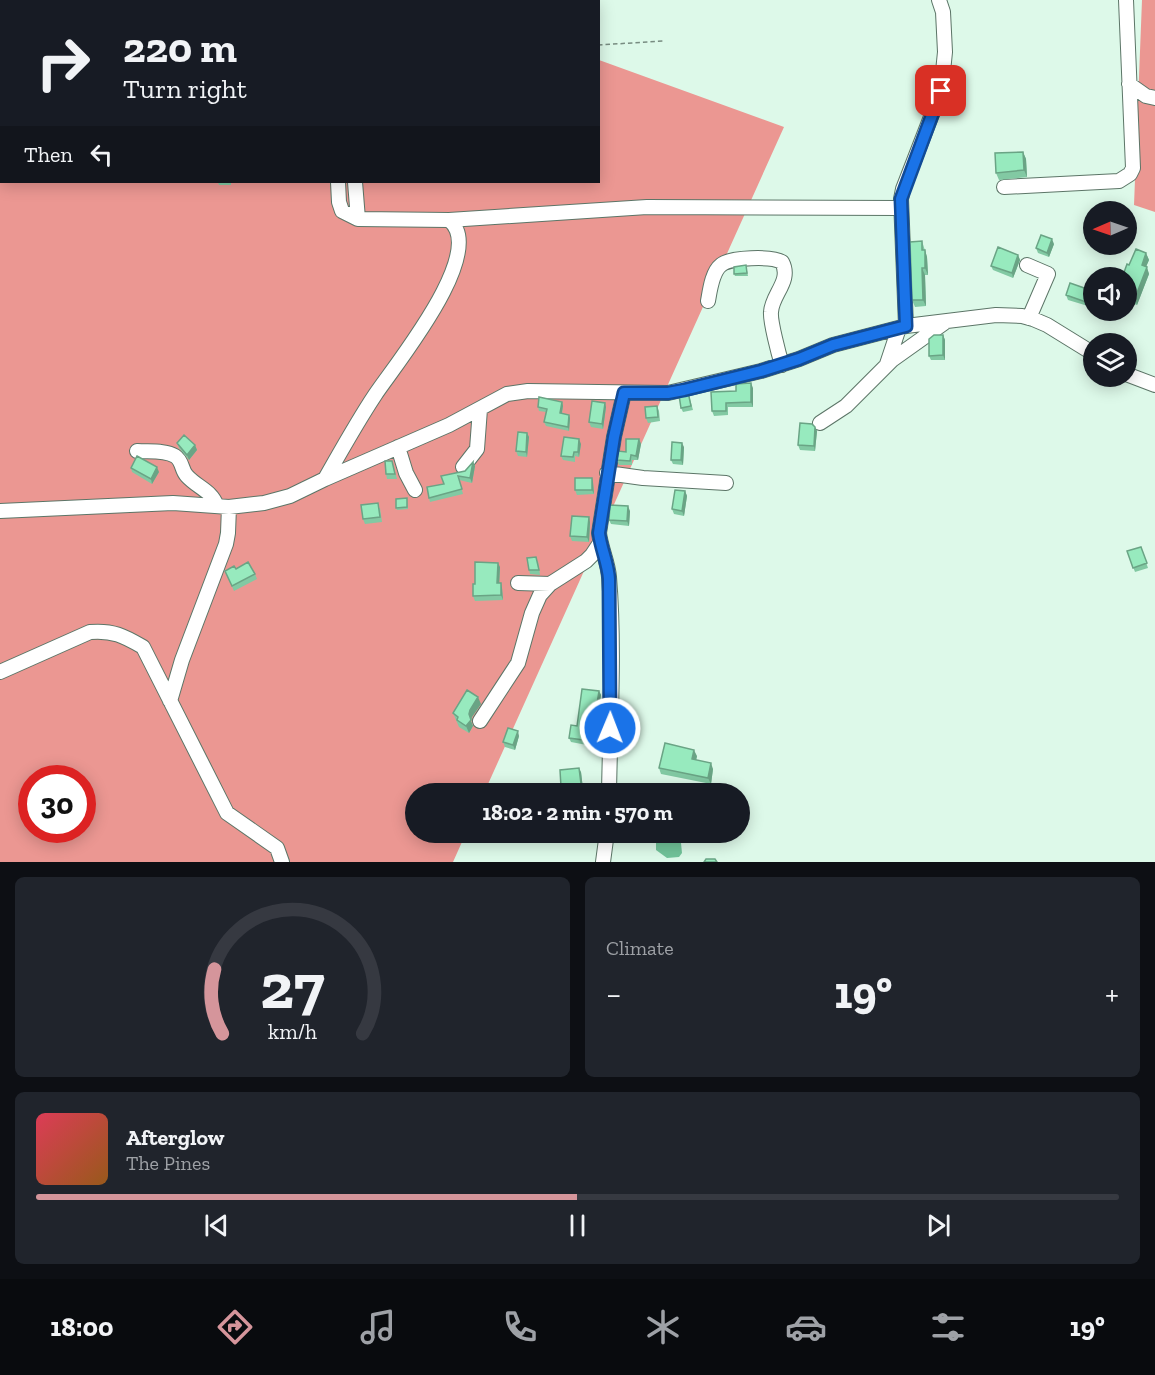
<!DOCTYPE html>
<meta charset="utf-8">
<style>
:root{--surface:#171b24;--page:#20242c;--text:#f1f3f6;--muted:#9ea1a6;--line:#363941;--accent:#d5959b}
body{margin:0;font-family:"Zilla Slab",serif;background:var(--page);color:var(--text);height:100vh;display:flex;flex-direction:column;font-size:22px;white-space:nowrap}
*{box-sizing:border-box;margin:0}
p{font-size:20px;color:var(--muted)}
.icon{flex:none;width:33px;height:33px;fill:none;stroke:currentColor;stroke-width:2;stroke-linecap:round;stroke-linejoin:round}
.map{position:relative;height:862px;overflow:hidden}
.details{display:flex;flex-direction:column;gap:15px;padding:15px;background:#0d0f14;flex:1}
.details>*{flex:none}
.top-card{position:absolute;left:0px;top:0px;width:600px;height:183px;box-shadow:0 3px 15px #0003;background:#171b24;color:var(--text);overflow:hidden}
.needle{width:39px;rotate:268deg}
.controls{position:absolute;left:1083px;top:201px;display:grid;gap:12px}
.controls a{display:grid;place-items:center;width:54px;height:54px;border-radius:50%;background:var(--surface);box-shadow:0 3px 15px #0003;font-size:30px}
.speed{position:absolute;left:18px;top:765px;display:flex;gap:12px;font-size:30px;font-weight:700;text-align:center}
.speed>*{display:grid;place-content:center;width:78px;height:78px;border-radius:50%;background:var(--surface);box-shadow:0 3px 15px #0003;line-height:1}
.speed .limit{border:9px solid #d22;background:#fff;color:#111}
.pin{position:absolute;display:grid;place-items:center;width:51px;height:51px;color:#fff;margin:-26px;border-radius:12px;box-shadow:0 3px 9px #0006}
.me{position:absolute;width:66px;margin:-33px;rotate:1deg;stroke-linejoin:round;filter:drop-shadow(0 0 4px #0008)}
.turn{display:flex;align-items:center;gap:21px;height:126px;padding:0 24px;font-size:27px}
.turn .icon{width:78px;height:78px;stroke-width:2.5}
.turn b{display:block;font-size:42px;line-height:51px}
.then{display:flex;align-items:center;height:57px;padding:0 24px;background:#0003;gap:12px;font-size:22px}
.big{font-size:45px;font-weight:800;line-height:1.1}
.details .tile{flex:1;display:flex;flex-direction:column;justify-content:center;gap:9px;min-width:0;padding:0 21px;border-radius:9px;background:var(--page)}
.details .dial{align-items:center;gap:0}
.dial svg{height:156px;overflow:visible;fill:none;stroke:var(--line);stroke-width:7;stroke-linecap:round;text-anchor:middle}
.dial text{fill:var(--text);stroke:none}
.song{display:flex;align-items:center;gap:18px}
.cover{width:72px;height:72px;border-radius:9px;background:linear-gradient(135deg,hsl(350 70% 55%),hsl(30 70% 35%))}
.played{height:6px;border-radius:3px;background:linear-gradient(90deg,var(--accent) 50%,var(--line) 50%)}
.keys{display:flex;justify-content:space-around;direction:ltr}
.heat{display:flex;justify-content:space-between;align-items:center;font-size:33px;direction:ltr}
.details .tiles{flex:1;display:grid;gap:15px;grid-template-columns:1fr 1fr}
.tile:last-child{grid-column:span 2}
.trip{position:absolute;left:405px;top:783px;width:345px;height:60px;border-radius:30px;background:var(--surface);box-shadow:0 3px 15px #0003;font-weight:800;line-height:60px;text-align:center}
.menu{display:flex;height:96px;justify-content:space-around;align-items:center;background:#090b0e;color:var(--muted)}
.menu .icon{width:42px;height:42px}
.menu .selected{color:var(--accent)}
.menu b{font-size:27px;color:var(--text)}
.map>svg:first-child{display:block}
.forest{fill:#eb9792;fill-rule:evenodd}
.water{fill:#71c399}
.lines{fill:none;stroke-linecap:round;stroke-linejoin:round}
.minor-casing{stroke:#5c7567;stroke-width:16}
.path{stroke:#788c81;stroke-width:1.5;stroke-dasharray:4.5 3;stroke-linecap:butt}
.minor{stroke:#fff;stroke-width:14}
.wall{fill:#82c9a3}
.shaded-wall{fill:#6aa485}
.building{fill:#97eabe;stroke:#6aa485;stroke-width:1.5}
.route-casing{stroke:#114b97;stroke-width:15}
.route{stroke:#1a73e8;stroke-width:10}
</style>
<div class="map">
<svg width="1155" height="862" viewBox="0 0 1155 862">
<rect width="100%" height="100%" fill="#ddf9e9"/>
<path class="forest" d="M 85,0 L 432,0 L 436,1 L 85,2 Z
M 1142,0 L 1155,0 L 1155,212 L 1134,205 Z
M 0,55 L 1,55 L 2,182 L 598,182 L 599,60 L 784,127 L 484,793 L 416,794 L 416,832 L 466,833 L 453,862 L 0,862 ZM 32,778 L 82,778 L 82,830 L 32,830 Z"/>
<path class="water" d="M 662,833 L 680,833 L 682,853 L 679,857 L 667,858 L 656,850 L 656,843 Z"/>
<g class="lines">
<defs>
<path id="minor" d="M 332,0 L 332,2
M 345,0 L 345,2
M 356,0 L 356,2
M 1129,84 L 1146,96 L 1155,98
M 338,182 L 339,202 L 342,211 L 358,219 L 449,220 L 647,207 L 900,208
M 355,182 L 358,219
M 1004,187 L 1119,181 L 1130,174 L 1133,168 L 1126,0
M 1027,265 L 1048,274 L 1029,318
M 708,301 C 710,290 712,272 721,265 C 730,257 772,256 782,262 C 792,281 772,294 771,312 C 770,321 779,355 782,365
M 906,326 L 901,199 L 903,189 L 941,91 L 945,52 L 943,12 L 939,0
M 887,364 L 899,328
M 1126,374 L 1155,385
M 820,423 L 846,406 L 892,360 L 944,323
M 398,447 L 406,473 L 415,490
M 137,451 C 149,452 165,450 175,456 C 183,461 181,470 187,476 C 198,488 211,490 217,506
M 463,467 L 477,449 L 480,409
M 607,473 L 643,478 L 726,483
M 325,479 C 341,451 357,422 375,395 C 395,365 489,251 449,220
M 0,511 L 173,503 L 229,507 L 264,503 L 290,496 L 325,479 L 449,425 L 507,394 L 528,391 L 668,393 L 761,371 L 799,359 L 833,345 L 906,326 L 996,315 L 1022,316 L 1033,319 L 1047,325 L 1094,354
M 518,583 L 550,584
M 0,672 L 90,632 C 113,630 124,636 143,647 L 227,813 L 277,848 L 282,862
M 170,701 L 182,660 L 226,544 L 228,533 L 229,507
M 480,721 L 518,663 L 532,613 L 540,595 L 550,584 L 586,561 L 592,555 L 600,543
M 609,794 C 610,722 615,649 609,577 C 608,562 601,549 599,533 L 614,437 L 624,393
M 603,862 L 607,832"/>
</defs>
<use href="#minor" class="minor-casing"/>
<path class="path" d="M 598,45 L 664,41"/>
<use href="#minor" class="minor"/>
</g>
<path class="wall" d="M 1023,152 L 1026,159 L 1027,177 L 999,180 L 996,173 Z
M 218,182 L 231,182 L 231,185 L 219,185 Z
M 922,241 L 927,257 L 928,275 L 925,275 L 926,306 L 915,307 L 912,300 Z
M 1054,244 L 1049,257 L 1038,253 L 1036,248 Z
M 1146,253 L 1149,260 L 1146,266 L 1149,274 L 1137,305 L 1126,301 L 1126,278 L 1129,265 Z
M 1018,255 L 1020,260 L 1013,278 L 993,270 L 991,266 Z
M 746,265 L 748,276 L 735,276 L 734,274 Z
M 1090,290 L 1092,295 L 1088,306 L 1068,300 L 1066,295 Z
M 943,335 L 945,340 L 945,360 L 931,360 L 929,356 Z
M 753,388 L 753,407 L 728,407 L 728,415 L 714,416 L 712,411 L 736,391 Z
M 688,392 L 693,410 L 683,412 L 681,408 Z
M 562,402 L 563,406 L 562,414 L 570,418 L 569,431 L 546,426 L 544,422 L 546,412 L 539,411 L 538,407 Z
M 657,406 L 659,411 L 660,421 L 648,423 L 646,418 Z
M 606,407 L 603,429 L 591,427 L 589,422 Z
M 815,427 L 817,431 L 815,451 L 800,450 L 798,445 Z
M 527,433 L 529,437 L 527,457 L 518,456 L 516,451 Z
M 639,439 L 641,444 L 638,460 L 632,460 L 632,465 L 619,465 L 617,460 Z
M 177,443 L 195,445 L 197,450 L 189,460 L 179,448 Z
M 581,444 L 579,457 L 575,456 L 575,462 L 563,460 L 561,456 Z
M 684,447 L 683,465 L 673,464 L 671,460 Z
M 392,461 L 397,479 L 387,479 L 386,474 Z
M 473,462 L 475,466 L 472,483 L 459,480 L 463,494 L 430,502 L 429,498 L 444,484 L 465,471 Z
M 131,468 L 159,472 L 152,484 L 132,472 Z
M 593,482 L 594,494 L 577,495 L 575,490 Z
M 685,491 L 687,496 L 684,516 L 674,514 L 672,509 Z
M 407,500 L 408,509 L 397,510 L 396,508 Z
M 380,508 L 382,522 L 365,524 L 363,519 Z
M 630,511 L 629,526 L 611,524 L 609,520 Z
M 590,522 L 589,542 L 572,541 L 570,536 Z
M 1141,547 L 1148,568 L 1135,572 L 1127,551 Z
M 538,561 L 540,575 L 530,574 L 529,570 Z
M 500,567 L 499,583 L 502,588 L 503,600 L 475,601 L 473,596 L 475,584 Z
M 236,569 L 255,574 L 257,579 L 234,591 L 225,571 Z
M 599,691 L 601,695 L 592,746 L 571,742 L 569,738 Z
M 481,704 L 472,717 L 471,721 L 473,726 L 469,733 L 459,727 L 453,713 Z
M 519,736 L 515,750 L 505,747 L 503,742 Z
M 697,756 L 696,760 L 713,769 L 711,784 L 661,774 L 659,768 Z
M 581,772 L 583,789 L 563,791 L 561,787 Z"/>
<path class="shaded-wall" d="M 1023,152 L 1026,159 L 1027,177 L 1024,170 Z
M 1052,239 L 1054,244 L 1049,257 L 1047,253 Z
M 925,250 L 927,257 L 928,275 L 925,268 Z
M 1146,253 L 1149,260 L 1144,272 L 1142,265 Z
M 1018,255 L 1020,260 L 1013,278 L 1012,273 Z
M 1147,267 L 1149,274 L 1137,305 L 1135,298 Z
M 922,268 L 925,275 L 926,306 L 923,300 Z
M 1090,290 L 1092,295 L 1088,306 L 1086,302 Z
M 943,335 L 945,340 L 945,360 L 943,355 Z
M 751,383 L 753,388 L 753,407 L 751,402 Z
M 562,402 L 563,406 L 561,417 L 560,413 Z
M 605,403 L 606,407 L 603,429 L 602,424 Z
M 569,415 L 570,418 L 569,431 L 568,427 Z
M 815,427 L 817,431 L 815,451 L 814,446 Z
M 527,433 L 529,437 L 527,457 L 526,452 Z
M 579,439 L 581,444 L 579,457 L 578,452 Z
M 639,439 L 641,444 L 638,460 L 636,456 Z
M 682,443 L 684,447 L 683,465 L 681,460 Z
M 195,445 L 197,450 L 189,460 L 187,455 Z
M 473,462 L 475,466 L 472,483 L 470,478 Z
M 157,467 L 159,472 L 152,484 L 151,479 Z
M 592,478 L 593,482 L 594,494 L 592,490 Z
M 685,491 L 687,496 L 684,516 L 682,511 Z
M 628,506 L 630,511 L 629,526 L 627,521 Z
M 589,517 L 590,522 L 589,542 L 587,537 Z
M 498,563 L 500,567 L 499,588 L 497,583 Z
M 501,583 L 502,588 L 503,600 L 501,595 Z
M 599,691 L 601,695 L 592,746 L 591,741 Z
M 478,697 L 481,704 L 472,717 L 471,721 L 473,726 L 469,733 L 466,726 L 470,710 Z
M 518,731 L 519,736 L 515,750 L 513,745 Z
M 694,750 L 697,756 L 695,765 L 692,759 Z
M 711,763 L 713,769 L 711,784 L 708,778 Z
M 579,768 L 581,772 L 583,789 L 581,784 Z"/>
<path class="building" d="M 1023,152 L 1024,170 L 996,173 L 995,153 Z
M 1041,235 L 1052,239 L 1047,253 L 1036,248 Z
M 922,241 L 922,250 L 925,250 L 925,268 L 922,268 L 923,300 L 912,300 L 910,242 Z
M 998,247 L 1018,255 L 1012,273 L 991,266 Z
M 1136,249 L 1146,253 L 1142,265 L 1147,267 L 1135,298 L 1126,295 L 1126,278 L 1122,278 L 1127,264 L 1129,265 Z
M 746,265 L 747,273 L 734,274 L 734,267 Z
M 1070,283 L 1090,290 L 1086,302 L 1066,295 Z
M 934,335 L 943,335 L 943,355 L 929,356 L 929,339 Z
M 751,383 L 751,402 L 726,403 L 726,411 L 712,411 L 711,392 L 736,391 L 736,384 Z
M 688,392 L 691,406 L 681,408 L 679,395 Z
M 539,397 L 562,402 L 560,413 L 569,415 L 568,427 L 544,422 L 547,409 L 538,407 Z
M 592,401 L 605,403 L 602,424 L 589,422 Z
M 657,406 L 658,417 L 646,418 L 645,407 Z
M 800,423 L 812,424 L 815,427 L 814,446 L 798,445 Z
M 518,432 L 527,433 L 526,452 L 516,451 Z
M 184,435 L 195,445 L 187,455 L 177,443 Z
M 564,437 L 579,439 L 578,452 L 574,452 L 573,457 L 561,456 Z
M 626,439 L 639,439 L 636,456 L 631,455 L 630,461 L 617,460 L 618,451 L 626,452 Z
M 672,442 L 682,443 L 681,460 L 671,460 Z
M 137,456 L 157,467 L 151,479 L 131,468 Z
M 385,461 L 392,461 L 395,474 L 386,474 Z
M 473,462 L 470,478 L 458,476 L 462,489 L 429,498 L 427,487 L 444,484 L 441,476 L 465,471 Z
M 575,478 L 592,478 L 592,490 L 575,490 Z
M 675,490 L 685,491 L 682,511 L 672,509 Z
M 407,498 L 407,507 L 396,508 L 396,499 Z
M 378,503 L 380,517 L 363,519 L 361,505 Z
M 610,505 L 628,506 L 627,521 L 609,520 Z
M 572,516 L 589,517 L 587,537 L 570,536 Z
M 1141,547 L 1147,563 L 1133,568 L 1127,551 Z
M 536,557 L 539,570 L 529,570 L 527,558 Z
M 248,562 L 255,574 L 232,586 L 225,571 L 234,566 L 236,569 Z
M 475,562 L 498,563 L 497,583 L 501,583 L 501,595 L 473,596 L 473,584 L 475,584 Z
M 582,689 L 599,691 L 591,741 L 569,738 L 571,725 L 577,726 Z
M 467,690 L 478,697 L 470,710 L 469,714 L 471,720 L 466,726 L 457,720 L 458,717 L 453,713 Z
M 508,728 L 518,731 L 513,745 L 503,742 Z
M 665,743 L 694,750 L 692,759 L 711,763 L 708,778 L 659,768 Z
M 579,768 L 581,784 L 561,787 L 560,770 Z
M 627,789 L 638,789 L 639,794 L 627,794 Z
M 706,859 L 715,859 L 717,862 L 704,862 Z"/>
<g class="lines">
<defs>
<path id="route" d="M 610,728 L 609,579 C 608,563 601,549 599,533 L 614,437 L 624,393 L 668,393 L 684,390 L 761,371 L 799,359 L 833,345 L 906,326 L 901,199 L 941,91"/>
</defs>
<use href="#route" class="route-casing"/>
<use href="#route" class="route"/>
</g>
</svg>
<div class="controls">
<a><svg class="needle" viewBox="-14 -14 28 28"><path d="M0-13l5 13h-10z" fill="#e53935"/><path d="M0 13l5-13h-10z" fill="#9ea1a6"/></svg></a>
<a><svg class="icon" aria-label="sound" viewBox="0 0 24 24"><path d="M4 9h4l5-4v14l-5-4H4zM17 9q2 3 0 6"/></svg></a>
<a><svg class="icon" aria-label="layers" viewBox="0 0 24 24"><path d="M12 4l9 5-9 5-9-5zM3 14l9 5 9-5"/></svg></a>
</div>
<div class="speed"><div class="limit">30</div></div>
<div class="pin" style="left:941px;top:91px;background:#d93025"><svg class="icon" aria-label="arrive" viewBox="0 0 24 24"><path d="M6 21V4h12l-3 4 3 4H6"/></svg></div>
<svg class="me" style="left:610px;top:728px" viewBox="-20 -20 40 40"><circle r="17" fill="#1a73e8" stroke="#fff" stroke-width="3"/><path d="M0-11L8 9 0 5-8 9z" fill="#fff"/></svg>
<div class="trip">18:02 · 2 min · 570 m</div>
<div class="top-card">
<div class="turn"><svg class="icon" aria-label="right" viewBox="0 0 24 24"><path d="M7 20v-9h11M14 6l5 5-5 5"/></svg><div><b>220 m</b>Turn right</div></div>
<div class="then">Then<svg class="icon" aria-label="left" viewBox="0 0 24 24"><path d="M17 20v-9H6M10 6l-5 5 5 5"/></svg></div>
</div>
</div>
<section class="details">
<div class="tiles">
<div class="tile dial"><svg viewBox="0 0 100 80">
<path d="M14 69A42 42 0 1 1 86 69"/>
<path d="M14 69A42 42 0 0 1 10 36" stroke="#d5959b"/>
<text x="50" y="56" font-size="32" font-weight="700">27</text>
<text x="50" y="72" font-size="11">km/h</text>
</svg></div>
<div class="tile"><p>Climate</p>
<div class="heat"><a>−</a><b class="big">19°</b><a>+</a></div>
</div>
<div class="tile">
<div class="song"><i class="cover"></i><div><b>Afterglow</b><p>The Pines</p></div></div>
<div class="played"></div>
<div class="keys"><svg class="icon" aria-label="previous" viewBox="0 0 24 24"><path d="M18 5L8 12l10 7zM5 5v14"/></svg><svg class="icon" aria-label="pause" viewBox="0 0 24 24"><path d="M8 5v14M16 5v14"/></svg><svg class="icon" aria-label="next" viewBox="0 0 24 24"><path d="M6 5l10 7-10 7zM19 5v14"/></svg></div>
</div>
</div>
</section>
<nav class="menu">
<b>18:00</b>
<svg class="icon selected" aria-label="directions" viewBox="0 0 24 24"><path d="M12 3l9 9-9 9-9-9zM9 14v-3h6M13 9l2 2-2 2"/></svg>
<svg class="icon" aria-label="music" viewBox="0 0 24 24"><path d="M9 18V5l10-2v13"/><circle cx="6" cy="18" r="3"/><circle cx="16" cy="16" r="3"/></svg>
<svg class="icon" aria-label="phone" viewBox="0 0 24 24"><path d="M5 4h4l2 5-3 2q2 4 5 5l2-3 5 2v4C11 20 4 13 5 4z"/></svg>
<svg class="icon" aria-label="climate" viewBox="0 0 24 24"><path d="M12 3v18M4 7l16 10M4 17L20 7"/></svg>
<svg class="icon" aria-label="car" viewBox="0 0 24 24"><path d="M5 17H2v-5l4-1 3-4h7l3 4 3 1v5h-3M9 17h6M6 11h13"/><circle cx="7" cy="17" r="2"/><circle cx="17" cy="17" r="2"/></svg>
<svg class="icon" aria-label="filters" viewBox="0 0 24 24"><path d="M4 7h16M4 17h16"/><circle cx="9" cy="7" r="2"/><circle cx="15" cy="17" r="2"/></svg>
<b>19°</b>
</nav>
